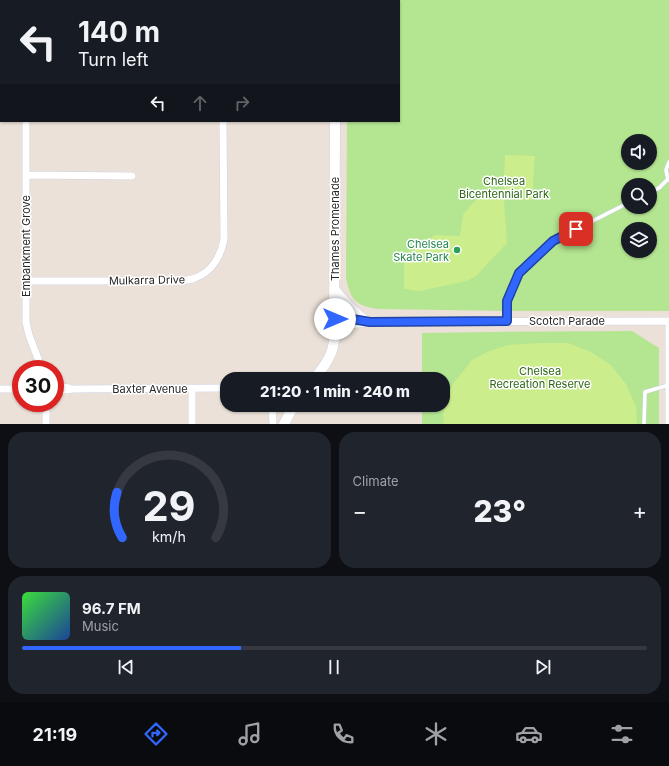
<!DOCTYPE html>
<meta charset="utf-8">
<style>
:root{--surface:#171b24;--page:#20242c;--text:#f1f3f6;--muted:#9ea1a6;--line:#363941;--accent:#3167ff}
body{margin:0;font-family:Inter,sans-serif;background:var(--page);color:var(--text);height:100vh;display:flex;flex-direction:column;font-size:15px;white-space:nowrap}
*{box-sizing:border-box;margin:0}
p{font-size:13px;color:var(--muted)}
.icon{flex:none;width:22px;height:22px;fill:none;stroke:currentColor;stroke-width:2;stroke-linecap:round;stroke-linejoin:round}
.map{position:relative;height:424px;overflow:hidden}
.details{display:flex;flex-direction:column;gap:8px;padding:8px;background:#0d0f14;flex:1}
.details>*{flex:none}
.top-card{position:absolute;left:0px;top:0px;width:400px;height:122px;box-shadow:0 1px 3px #0004;background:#171b24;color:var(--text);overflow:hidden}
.fabs{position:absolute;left:621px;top:134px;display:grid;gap:8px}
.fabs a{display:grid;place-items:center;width:36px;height:36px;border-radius:50%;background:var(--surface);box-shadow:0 1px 3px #0004;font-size:20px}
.speed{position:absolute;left:12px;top:360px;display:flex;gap:8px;font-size:20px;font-weight:700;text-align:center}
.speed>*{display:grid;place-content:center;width:52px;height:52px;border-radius:50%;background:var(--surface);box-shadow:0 1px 3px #0004;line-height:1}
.speed .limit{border:6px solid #d22;background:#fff;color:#111}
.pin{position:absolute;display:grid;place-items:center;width:34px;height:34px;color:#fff;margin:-17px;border-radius:8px;box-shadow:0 2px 6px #0006}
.me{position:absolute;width:44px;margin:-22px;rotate:90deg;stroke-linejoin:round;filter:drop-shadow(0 0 3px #0008)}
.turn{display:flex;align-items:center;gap:14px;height:84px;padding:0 12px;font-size:18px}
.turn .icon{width:52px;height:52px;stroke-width:2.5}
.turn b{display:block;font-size:28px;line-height:34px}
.lanes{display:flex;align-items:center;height:38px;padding:0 12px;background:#0003;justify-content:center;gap:20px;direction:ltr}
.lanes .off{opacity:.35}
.big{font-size:30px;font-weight:800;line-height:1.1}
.details .widget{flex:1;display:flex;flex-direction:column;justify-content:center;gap:6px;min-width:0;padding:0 14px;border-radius:16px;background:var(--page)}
.details .dial{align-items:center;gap:0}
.dial svg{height:104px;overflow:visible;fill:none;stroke:var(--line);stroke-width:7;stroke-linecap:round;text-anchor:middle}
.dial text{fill:var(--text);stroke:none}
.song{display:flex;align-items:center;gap:12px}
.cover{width:48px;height:48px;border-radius:6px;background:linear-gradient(135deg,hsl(120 70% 55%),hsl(220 70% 35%))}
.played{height:4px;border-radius:2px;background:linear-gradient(90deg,var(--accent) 35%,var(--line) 35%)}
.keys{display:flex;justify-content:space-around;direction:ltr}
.heat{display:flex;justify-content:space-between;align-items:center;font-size:22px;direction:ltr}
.details .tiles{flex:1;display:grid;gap:8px;grid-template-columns:1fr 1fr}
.widget:last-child{grid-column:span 2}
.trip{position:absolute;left:220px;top:372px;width:230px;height:40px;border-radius:16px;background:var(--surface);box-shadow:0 1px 3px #0004;font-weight:800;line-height:40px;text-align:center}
.tabs{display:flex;height:64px;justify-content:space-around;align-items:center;background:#090b0e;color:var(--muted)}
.tabs .icon{width:28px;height:28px}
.tabs .on{color:var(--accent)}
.tabs b{font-size:18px;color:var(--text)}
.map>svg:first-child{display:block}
.green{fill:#b4e591;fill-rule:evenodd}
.pitch{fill:#cbed8c}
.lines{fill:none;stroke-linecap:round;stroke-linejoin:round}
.service-casing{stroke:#cdd3e2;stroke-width:4.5}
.minor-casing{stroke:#cdd3e2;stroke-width:8}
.secondary-casing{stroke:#cdd3e2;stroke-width:11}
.service{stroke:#fff;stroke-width:3.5}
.minor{stroke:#fff;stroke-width:7}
.secondary{stroke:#fff;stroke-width:10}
.route-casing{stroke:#2043a6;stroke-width:10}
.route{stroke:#3167ff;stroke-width:7}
.leisure-dot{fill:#2e9e5b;stroke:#fff;stroke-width:1.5}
.labels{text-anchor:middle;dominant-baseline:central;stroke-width:3;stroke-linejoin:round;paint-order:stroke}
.park-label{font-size:11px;fill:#2d6616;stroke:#fff}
.street-label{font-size:11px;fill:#272727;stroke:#fff}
.leisure-label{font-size:11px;fill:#27864d;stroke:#fff;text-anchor:end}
</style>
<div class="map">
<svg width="669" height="424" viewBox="0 0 669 424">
<rect width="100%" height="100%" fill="#ebe1d8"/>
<path class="green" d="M 349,0 L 669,0 L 669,311 L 515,311 L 379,309 C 356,306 350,300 346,277 L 347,121 L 399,121 L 399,1 ZM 628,141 L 650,141 L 650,163 L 628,163 ZM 628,185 L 650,185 L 650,207 L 628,207 ZM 628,229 L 650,229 L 650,251 L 628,251 Z
M 632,331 L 659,348 L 659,424 L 422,424 L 422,405 L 443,405 L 443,379 L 422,379 L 422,333 L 490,332 Z"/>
<path class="pitch" d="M 505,155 L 535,156 L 532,200 L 504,199 L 507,243 L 476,276 L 467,281 L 420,291 L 404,289 L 404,256 L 435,235 L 460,236 L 463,214 L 480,196 L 503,198 Z
M 540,343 L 568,343 L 591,352 L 611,365 L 626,384 L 636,407 L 637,424 L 444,424 L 443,414 L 452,385 L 472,360 L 487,352 L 508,345 Z"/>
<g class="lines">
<defs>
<path id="service" d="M 668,180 L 666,170 L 669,162
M 650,193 L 659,188 L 668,179
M 507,321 L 507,301 L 519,273 L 553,241 L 628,203
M 644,424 L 645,392 L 669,385"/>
<path id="minor" d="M 25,0 L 25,1
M 223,0 L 223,1
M 122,1 L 122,0
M 26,121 L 26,322 L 29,335 L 42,369
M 26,175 L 132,176
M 26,281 L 180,281 C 185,280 191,280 195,278 C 212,272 221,256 224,239 L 223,121
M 335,288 C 345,301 356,313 370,322
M 335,319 L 352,319 L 366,321
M 669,321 L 669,424
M 335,325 L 351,325 L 370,322 L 669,321
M 55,386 L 69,388
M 0,389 L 21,389
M 192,389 L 192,424
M 55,391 L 74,389 L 227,388
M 46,403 L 46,424
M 272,405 L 273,424"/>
<path id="secondary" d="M 335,0 L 335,1
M 314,379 C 324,367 333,355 334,340 L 335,121
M 284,424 L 294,405"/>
</defs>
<use href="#service" class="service-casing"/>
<use href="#minor" class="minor-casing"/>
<use href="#secondary" class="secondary-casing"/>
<use href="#service" class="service"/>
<use href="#minor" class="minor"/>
<use href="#secondary" class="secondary"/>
</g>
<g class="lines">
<defs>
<path id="route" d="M 335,319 L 352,319 L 370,322 L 507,321 L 507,301 L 519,273 L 553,241 L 576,229"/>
</defs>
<use href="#route" class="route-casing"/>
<use href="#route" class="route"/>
</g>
<circle class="leisure-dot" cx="457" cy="250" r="4"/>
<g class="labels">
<g class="park-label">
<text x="504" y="181">Chelsea<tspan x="504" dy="13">Bicentennial Park</tspan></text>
<text x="540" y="371">Chelsea<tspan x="540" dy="13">Recreation Reserve</tspan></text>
</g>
<g class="street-label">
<text transform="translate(335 229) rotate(-90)">Thames Promenade</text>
<text transform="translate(26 246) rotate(-90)">Embankment Grove</text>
<text transform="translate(147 280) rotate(-1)">Mulkarra Drive</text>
<text x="567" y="321">Scotch Parade</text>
<text x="150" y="389">Baxter Avenue</text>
</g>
<g class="leisure-label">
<text x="449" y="244">Chelsea<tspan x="449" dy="13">Skate Park</tspan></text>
</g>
</g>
</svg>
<div class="fabs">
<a><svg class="icon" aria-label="sound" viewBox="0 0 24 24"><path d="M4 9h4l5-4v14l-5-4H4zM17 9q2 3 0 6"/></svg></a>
<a><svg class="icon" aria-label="search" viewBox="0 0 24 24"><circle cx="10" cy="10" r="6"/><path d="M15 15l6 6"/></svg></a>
<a><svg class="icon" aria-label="layers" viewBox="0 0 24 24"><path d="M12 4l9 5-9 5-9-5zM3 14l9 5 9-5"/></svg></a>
</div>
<div class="speed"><div class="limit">30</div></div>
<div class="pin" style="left:576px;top:229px;background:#d93025"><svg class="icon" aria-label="arrive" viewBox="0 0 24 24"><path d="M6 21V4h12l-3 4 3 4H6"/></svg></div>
<svg class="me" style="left:335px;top:319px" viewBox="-20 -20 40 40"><circle r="19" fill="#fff"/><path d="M0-13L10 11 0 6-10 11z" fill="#3167ff"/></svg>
<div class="trip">21:20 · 1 min · 240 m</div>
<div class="top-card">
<div class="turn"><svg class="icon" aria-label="left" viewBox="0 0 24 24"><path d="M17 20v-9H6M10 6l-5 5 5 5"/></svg><div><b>140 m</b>Turn left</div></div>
<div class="lanes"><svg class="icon" aria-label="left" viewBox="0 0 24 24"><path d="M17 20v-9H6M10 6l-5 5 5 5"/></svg><svg class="icon off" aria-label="ahead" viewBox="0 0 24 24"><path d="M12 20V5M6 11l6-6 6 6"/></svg><svg class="icon off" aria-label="right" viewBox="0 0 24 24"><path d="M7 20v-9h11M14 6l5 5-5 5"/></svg></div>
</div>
</div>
<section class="details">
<div class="tiles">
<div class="widget dial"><svg viewBox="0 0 100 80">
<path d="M14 69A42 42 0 1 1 86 69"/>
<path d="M14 69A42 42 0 0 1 10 34" stroke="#3167ff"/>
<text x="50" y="56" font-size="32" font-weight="700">29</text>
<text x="50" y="72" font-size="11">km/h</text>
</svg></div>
<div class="widget"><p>Climate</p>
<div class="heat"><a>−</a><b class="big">23°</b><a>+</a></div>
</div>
<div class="widget">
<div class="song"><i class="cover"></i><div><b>96.7 FM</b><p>Music</p></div></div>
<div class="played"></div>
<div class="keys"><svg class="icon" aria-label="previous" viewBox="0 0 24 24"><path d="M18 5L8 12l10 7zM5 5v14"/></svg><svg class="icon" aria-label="pause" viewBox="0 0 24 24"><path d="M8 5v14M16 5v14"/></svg><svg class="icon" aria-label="next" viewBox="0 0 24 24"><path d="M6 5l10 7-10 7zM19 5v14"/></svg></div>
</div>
</div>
</section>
<nav class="tabs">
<b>21:19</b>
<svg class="icon on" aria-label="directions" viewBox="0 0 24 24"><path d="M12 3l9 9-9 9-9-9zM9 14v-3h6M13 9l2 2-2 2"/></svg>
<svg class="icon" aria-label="music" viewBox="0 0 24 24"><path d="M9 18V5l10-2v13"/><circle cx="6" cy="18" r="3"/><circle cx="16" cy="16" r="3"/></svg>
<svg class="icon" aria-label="phone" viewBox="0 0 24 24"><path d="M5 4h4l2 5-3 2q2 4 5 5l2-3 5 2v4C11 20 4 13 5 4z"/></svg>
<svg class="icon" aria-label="climate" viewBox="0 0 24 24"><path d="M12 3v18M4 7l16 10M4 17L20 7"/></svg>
<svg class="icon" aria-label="car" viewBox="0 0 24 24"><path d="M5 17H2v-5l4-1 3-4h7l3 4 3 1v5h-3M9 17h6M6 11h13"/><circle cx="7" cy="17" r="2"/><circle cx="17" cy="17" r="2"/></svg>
<svg class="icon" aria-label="filters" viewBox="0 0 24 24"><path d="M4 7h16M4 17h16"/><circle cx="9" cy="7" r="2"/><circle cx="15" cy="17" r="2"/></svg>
</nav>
